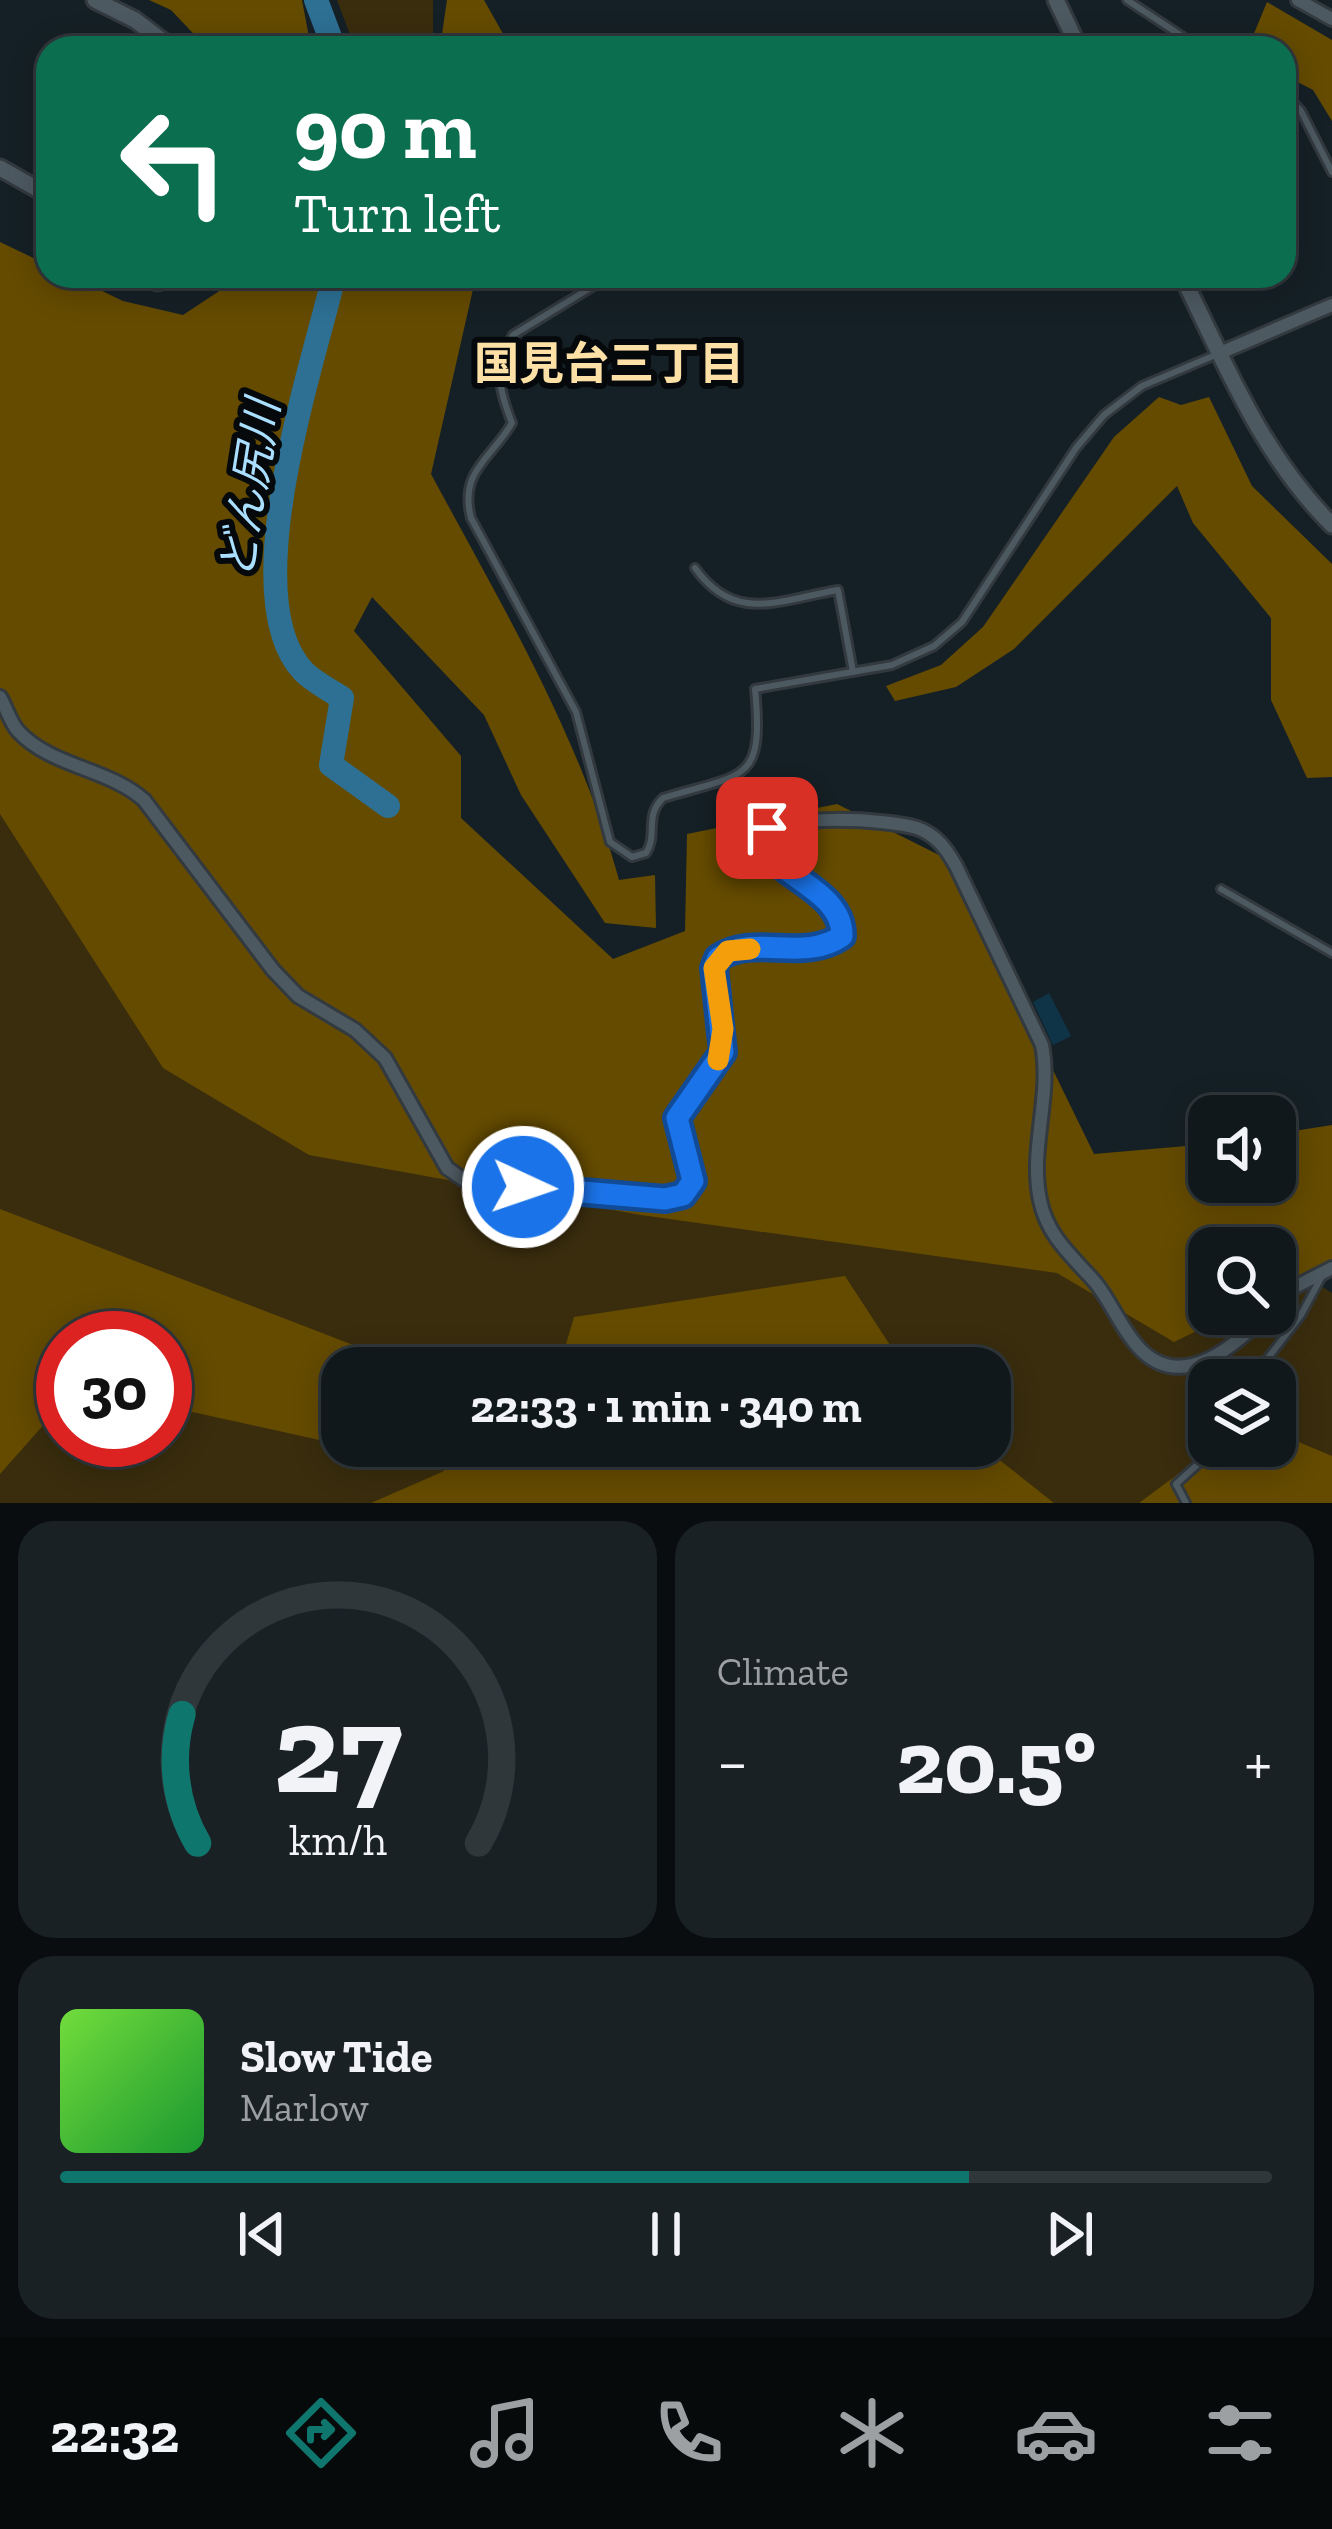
<!DOCTYPE html>
<meta charset="utf-8">
<style>
:root{--surface:#10181c;--page:#192125;--text:#f1f3f6;--muted:#9ca0a3;--line:#30373b;--accent:#0f766e}
body{margin:0;font-family:"Zilla Slab","Noto Sans JP",serif;background:var(--page);color:var(--text);height:100vh;display:flex;flex-direction:column;font-size:45px;white-space:nowrap}
*{box-sizing:border-box;margin:0}
p{font-size:39px;color:var(--muted)}
.icon{flex:none;width:66px;height:66px;fill:none;stroke:currentColor;stroke-width:2;stroke-linecap:round;stroke-linejoin:round}
.map{position:relative;height:1503px;overflow:hidden}
.drawer{display:flex;flex-direction:column;gap:18px;padding:18px;background:#090d0f;flex:1}
.drawer>*{flex:none}
.top-card{position:absolute;left:36px;top:36px;width:1260px;height:252px;border-radius:36px;box-shadow:0 6px 30px #0003,0 0 0 3px var(--line);background:#0b6e4f;color:#fff;overflow:hidden}
.controls{position:absolute;left:1188px;top:1095px;display:grid;gap:24px}
.controls a{display:grid;place-items:center;width:108px;height:108px;border-radius:24px;background:var(--surface);box-shadow:0 6px 30px #0003,0 0 0 3px var(--line);font-size:60px}
.speed{position:absolute;left:36px;top:1311px;display:flex;gap:24px;font-size:60px;font-weight:700;text-align:center}
.speed>*{display:grid;place-content:center;width:156px;height:156px;border-radius:50%;background:var(--surface);box-shadow:0 6px 30px #0003,0 0 0 3px var(--line);line-height:1}
.speed .limit{border:18px solid #d22;background:#fff;color:#111}
.pin{position:absolute;display:grid;place-items:center;width:102px;height:102px;color:#fff;margin:-51px;border-radius:24px;box-shadow:0 6px 18px #0006}
.me{position:absolute;width:132px;margin:-66px;rotate:93deg;stroke-linejoin:round;filter:drop-shadow(0 0 9px #0008)}
.turn{display:flex;align-items:center;gap:42px;height:252px;padding:0 60px;font-size:54px}
.turn .icon{width:156px;height:156px;stroke-width:2.5}
.turn b{display:block;font-size:84px;line-height:102px}
.big{font-size:90px;font-weight:700;line-height:1.1}
.drawer .widget{flex:1;display:flex;flex-direction:column;justify-content:center;gap:18px;min-width:0;padding:0 42px;border-radius:36px;background:var(--page)}
.drawer .dial{align-items:center;gap:0}
.dial svg{height:312px;overflow:visible;fill:none;stroke:var(--line);stroke-width:7;stroke-linecap:round;text-anchor:middle}
.dial text{fill:var(--text);stroke:none}
.song{display:flex;align-items:center;gap:36px}
.cover{width:144px;height:144px;border-radius:18px;background:linear-gradient(135deg,hsl(100 70% 55%),hsl(130 70% 35%))}
.played{height:12px;border-radius:6px;background:linear-gradient(90deg,var(--accent) 75%,var(--line) 75%)}
.keys{display:flex;justify-content:space-around;direction:ltr}
.heat{display:flex;justify-content:space-between;align-items:center;font-size:66px;direction:ltr}
.drawer .tiles{flex:1;display:grid;gap:18px;grid-template-columns:1fr 1fr}
.widget:last-child{grid-column:span 2}
.trip{position:absolute;left:321px;top:1347px;width:690px;height:120px;border-radius:36px;background:var(--surface);box-shadow:0 6px 30px #0003,0 0 0 3px var(--line);font-weight:700;line-height:120px;text-align:center}
.menu{display:flex;height:192px;justify-content:space-around;align-items:center;background:#060a0b;color:var(--muted)}
.menu .icon{width:84px;height:84px}
.menu .current{color:var(--accent)}
.menu b{font-size:54px;color:var(--text)}
.map>svg:first-child{display:block}
.green{fill:#3a2d0e;fill-rule:evenodd}
.forest{fill:#654b00}
.lines{fill:none;stroke-linecap:round;stroke-linejoin:round}
.river{stroke:#2d7094;stroke-width:24}
.building{fill:#103447}
.service-casing{stroke:#32393f;stroke-width:12}
.minor-casing{stroke:#32393f;stroke-width:18}
.tertiary-casing{stroke:#32393f;stroke-width:21}
.service{stroke:#4d5961;stroke-width:6}
.minor{stroke:#4d5961;stroke-width:12}
.tertiary{stroke:#4d5961;stroke-width:15}
.route-casing{stroke:#114b97;stroke-width:30}
.route{stroke:#1a73e8;stroke-width:21}
.slow{stroke:#f59e0b;stroke-width:21}
.labels{text-anchor:middle;dominant-baseline:central;stroke-width:12;stroke-linejoin:round;paint-order:stroke}
.neighbourhood-label{font-size:45px;font-weight:bold;fill:#fce0a6;stroke:#05090c}
.water-label{font-size:45px;font-style:italic;fill:#aadfff;stroke:#05090c}
</style>
<div class="map">
<svg width="1332" height="1503" viewBox="0 0 1332 1503">
<rect width="100%" height="100%" fill="#152026"/>
<path class="green" d="M 337,0 L 433,0 L 433,48 L 355,48 Z
M 0,548 L 71,771 L 1209,1248 L 1209,1314 L 1275,1314 L 1275,1257 L 1332,1293 L 1332,1503 L 0,1503 ZM 63,1338 L 165,1338 L 165,1440 L 63,1440 ZM 342,1368 L 990,1368 L 990,1446 L 342,1446 ZM 1209,1380 L 1275,1380 L 1275,1446 L 1209,1446 Z"/>
<path class="forest" d="M 149,0 L 302,0 L 311,48 L 207,48 L 171,10 Z
M 447,0 L 484,0 L 511,48 L 440,48 Z
M 1267,2 L 1332,40 L 1332,121 L 1313,90 L 1284,75 L 1284,48 L 1248,48 Z
M 0,242 L 48,265 L 48,276 L 71,276 L 123,301 L 183,315 L 242,276 L 476,276 L 431,474 C 501,604 580,736 619,880 L 655,875 L 656,928 L 605,923 L 521,795 L 484,715 L 372,597 L 354,631 L 461,756 L 461,818 L 613,959 L 685,931 L 687,834 L 837,804 L 951,861 L 1094,1154 L 1209,1144 L 1209,1182 L 1275,1182 L 1275,1134 L 1332,1125 L 1332,1265 L 1275,1293 L 1275,1248 L 1209,1248 L 1209,1314 L 1231,1314 L 1174,1342 L 1057,1273 L 641,1215 L 309,1155 L 163,1068 L 0,814 Z
M 1159,397 L 1181,405 L 1209,397 L 1252,486 L 1332,564 L 1332,777 L 1307,778 L 1271,700 L 1271,618 L 1193,523 L 1177,486 L 1014,649 L 956,687 L 895,701 L 886,686 L 941,665 L 983,627 L 1114,437 Z
M 0,1209 L 413,1368 L 342,1368 L 342,1445 L 165,1406 L 165,1338 L 63,1338 L 63,1403 L 0,1474 Z
M 845,1276 L 905,1368 L 559,1368 L 574,1317 Z
M 1275,1439 L 1294,1440 L 1332,1456 L 1332,1503 L 1139,1503 L 1216,1446 L 1275,1446 Z
M 477,1446 L 982,1446 L 1054,1503 L 371,1503 L 442,1472 Z"/>
<g class="lines">
<path class="river" d="M 316,0 L 334,48
M 334,276 C 313,366 233,599 304,672 C 314,682 330,690 342,698 L 331,765 L 388,806"/>
</g>
<path class="building" d="M 1049,993 L 1071,1036 L 1053,1045 L 1033,1002 Z"/>
<g class="lines">
<defs>
<path id="service" d="M 1127,0 L 1200,48
M 1284,92 L 1301,111 L 1332,172
M 610,276 L 513,335 C 493,367 499,390 512,423 C 491,459 459,471 471,518 L 576,712 L 610,842 L 632,857 L 646,853 C 658,835 644,816 663,798 C 745,773 764,784 755,689 L 892,665 L 934,646 L 962,622 L 1076,448 L 1104,415 L 1142,386 L 1220,353
M 695,568 C 735,624 779,600 838,590 L 853,672
M 1221,889 L 1332,953
M 1251,1380 L 1301,1315 L 1323,1274
M 1186,1503 L 1176,1484 L 1218,1446"/>
<path id="minor" d="M 1298,0 L 1332,19
M 1220,353 L 1332,305
M 0,697 C 6,707 10,722 18,731 C 51,767 108,768 144,800 L 273,970 L 298,996 L 355,1030 L 385,1058 L 447,1168 L 464,1180 L 491,1185 L 665,1199 L 684,1195 L 693,1181 L 677,1118 L 723,1052 L 714,968 L 718,958 C 751,934 801,963 842,936 C 844,886 758,878 762,835 C 782,813 888,819 917,828 C 937,835 947,850 956,866 L 1042,1045 C 1052,1096 1029,1149 1040,1200 C 1047,1236 1072,1256 1095,1282 C 1112,1303 1122,1331 1141,1350 C 1184,1393 1237,1343 1267,1314
M 1275,1306 L 1293,1288 L 1332,1268"/>
<path id="tertiary" d="M 95,0 L 135,20 L 172,48
M 1056,0 L 1079,48
M 0,168 L 48,195
M 137,276 L 157,282 L 183,276
M 1182,276 C 1226,365 1261,454 1332,525"/>
</defs>
<use href="#service" class="service-casing"/>
<use href="#minor" class="minor-casing"/>
<use href="#tertiary" class="tertiary-casing"/>
<use href="#service" class="service"/>
<use href="#minor" class="minor"/>
<use href="#tertiary" class="tertiary"/>
</g>
<g class="lines">
<defs>
<path id="route" d="M 523,1187 L 665,1199 L 683,1195 L 693,1181 L 677,1118 L 723,1052 L 714,968 L 718,958 C 754,933 803,963 842,936 C 843,893 783,878 761,846 L 767,828"/>
</defs>
<use href="#route" class="route-casing"/>
<use href="#route" class="route"/>
<path class="slow" d="M 718,1060 L 723,1029 L 714,968 L 728,951 L 750,949"/>
</g>
<g class="labels">
<g class="neighbourhood-label">
<text x="609" y="364">国見台三丁目</text>
</g>
<g class="water-label">
<text transform="translate(250 489) rotate(-81)">どん尻川</text>
</g>
</g>
</svg>
<div class="controls">
<a><svg class="icon" aria-label="sound" viewBox="0 0 24 24"><path d="M4 9h4l5-4v14l-5-4H4zM17 9q2 3 0 6"/></svg></a>
<a><svg class="icon" aria-label="search" viewBox="0 0 24 24"><circle cx="10" cy="10" r="6"/><path d="M15 15l6 6"/></svg></a>
<a><svg class="icon" aria-label="layers" viewBox="0 0 24 24"><path d="M12 4l9 5-9 5-9-5zM3 14l9 5 9-5"/></svg></a>
</div>
<div class="speed"><div class="limit">30</div></div>
<div class="pin" style="left:767px;top:828px;background:#d93025"><svg class="icon" aria-label="arrive" viewBox="0 0 24 24"><path d="M6 21V4h12l-3 4 3 4H6"/></svg></div>
<svg class="me" style="left:523px;top:1187px" viewBox="-20 -20 40 40"><circle r="17" fill="#1a73e8" stroke="#fff" stroke-width="3"/><path d="M0-11L8 9 0 5-8 9z" fill="#fff"/></svg>
<div class="trip">22:33 · 1 min · 340 m</div>
<div class="top-card">
<div class="turn"><svg class="icon" aria-label="left" viewBox="0 0 24 24"><path d="M17 20v-9H6M10 6l-5 5 5 5"/></svg><div><b>90 m</b>Turn left</div></div>
</div>
</div>
<section class="drawer">
<div class="tiles">
<div class="widget dial"><svg viewBox="0 0 100 80">
<path d="M14 69A42 42 0 1 1 86 69"/>
<path d="M14 69A42 42 0 0 1 10 36" stroke="#0f766e"/>
<text x="50" y="56" font-size="32" font-weight="700">27</text>
<text x="50" y="72" font-size="11">km/h</text>
</svg></div>
<div class="widget"><p>Climate</p>
<div class="heat"><a>−</a><b class="big">20.5°</b><a>+</a></div>
</div>
<div class="widget">
<div class="song"><i class="cover"></i><div><b>Slow Tide</b><p>Marlow</p></div></div>
<div class="played"></div>
<div class="keys"><svg class="icon" aria-label="previous" viewBox="0 0 24 24"><path d="M18 5L8 12l10 7zM5 5v14"/></svg><svg class="icon" aria-label="pause" viewBox="0 0 24 24"><path d="M8 5v14M16 5v14"/></svg><svg class="icon" aria-label="next" viewBox="0 0 24 24"><path d="M6 5l10 7-10 7zM19 5v14"/></svg></div>
</div>
</div>
</section>
<nav class="menu">
<b>22:32</b>
<svg class="icon current" aria-label="directions" viewBox="0 0 24 24"><path d="M12 3l9 9-9 9-9-9zM9 14v-3h6M13 9l2 2-2 2"/></svg>
<svg class="icon" aria-label="music" viewBox="0 0 24 24"><path d="M9 18V5l10-2v13"/><circle cx="6" cy="18" r="3"/><circle cx="16" cy="16" r="3"/></svg>
<svg class="icon" aria-label="phone" viewBox="0 0 24 24"><path d="M5 4h4l2 5-3 2q2 4 5 5l2-3 5 2v4C11 20 4 13 5 4z"/></svg>
<svg class="icon" aria-label="climate" viewBox="0 0 24 24"><path d="M12 3v18M4 7l16 10M4 17L20 7"/></svg>
<svg class="icon" aria-label="car" viewBox="0 0 24 24"><path d="M5 17H2v-5l4-1 3-4h7l3 4 3 1v5h-3M9 17h6M6 11h13"/><circle cx="7" cy="17" r="2"/><circle cx="17" cy="17" r="2"/></svg>
<svg class="icon" aria-label="filters" viewBox="0 0 24 24"><path d="M4 7h16M4 17h16"/><circle cx="9" cy="7" r="2"/><circle cx="15" cy="17" r="2"/></svg>
</nav>
